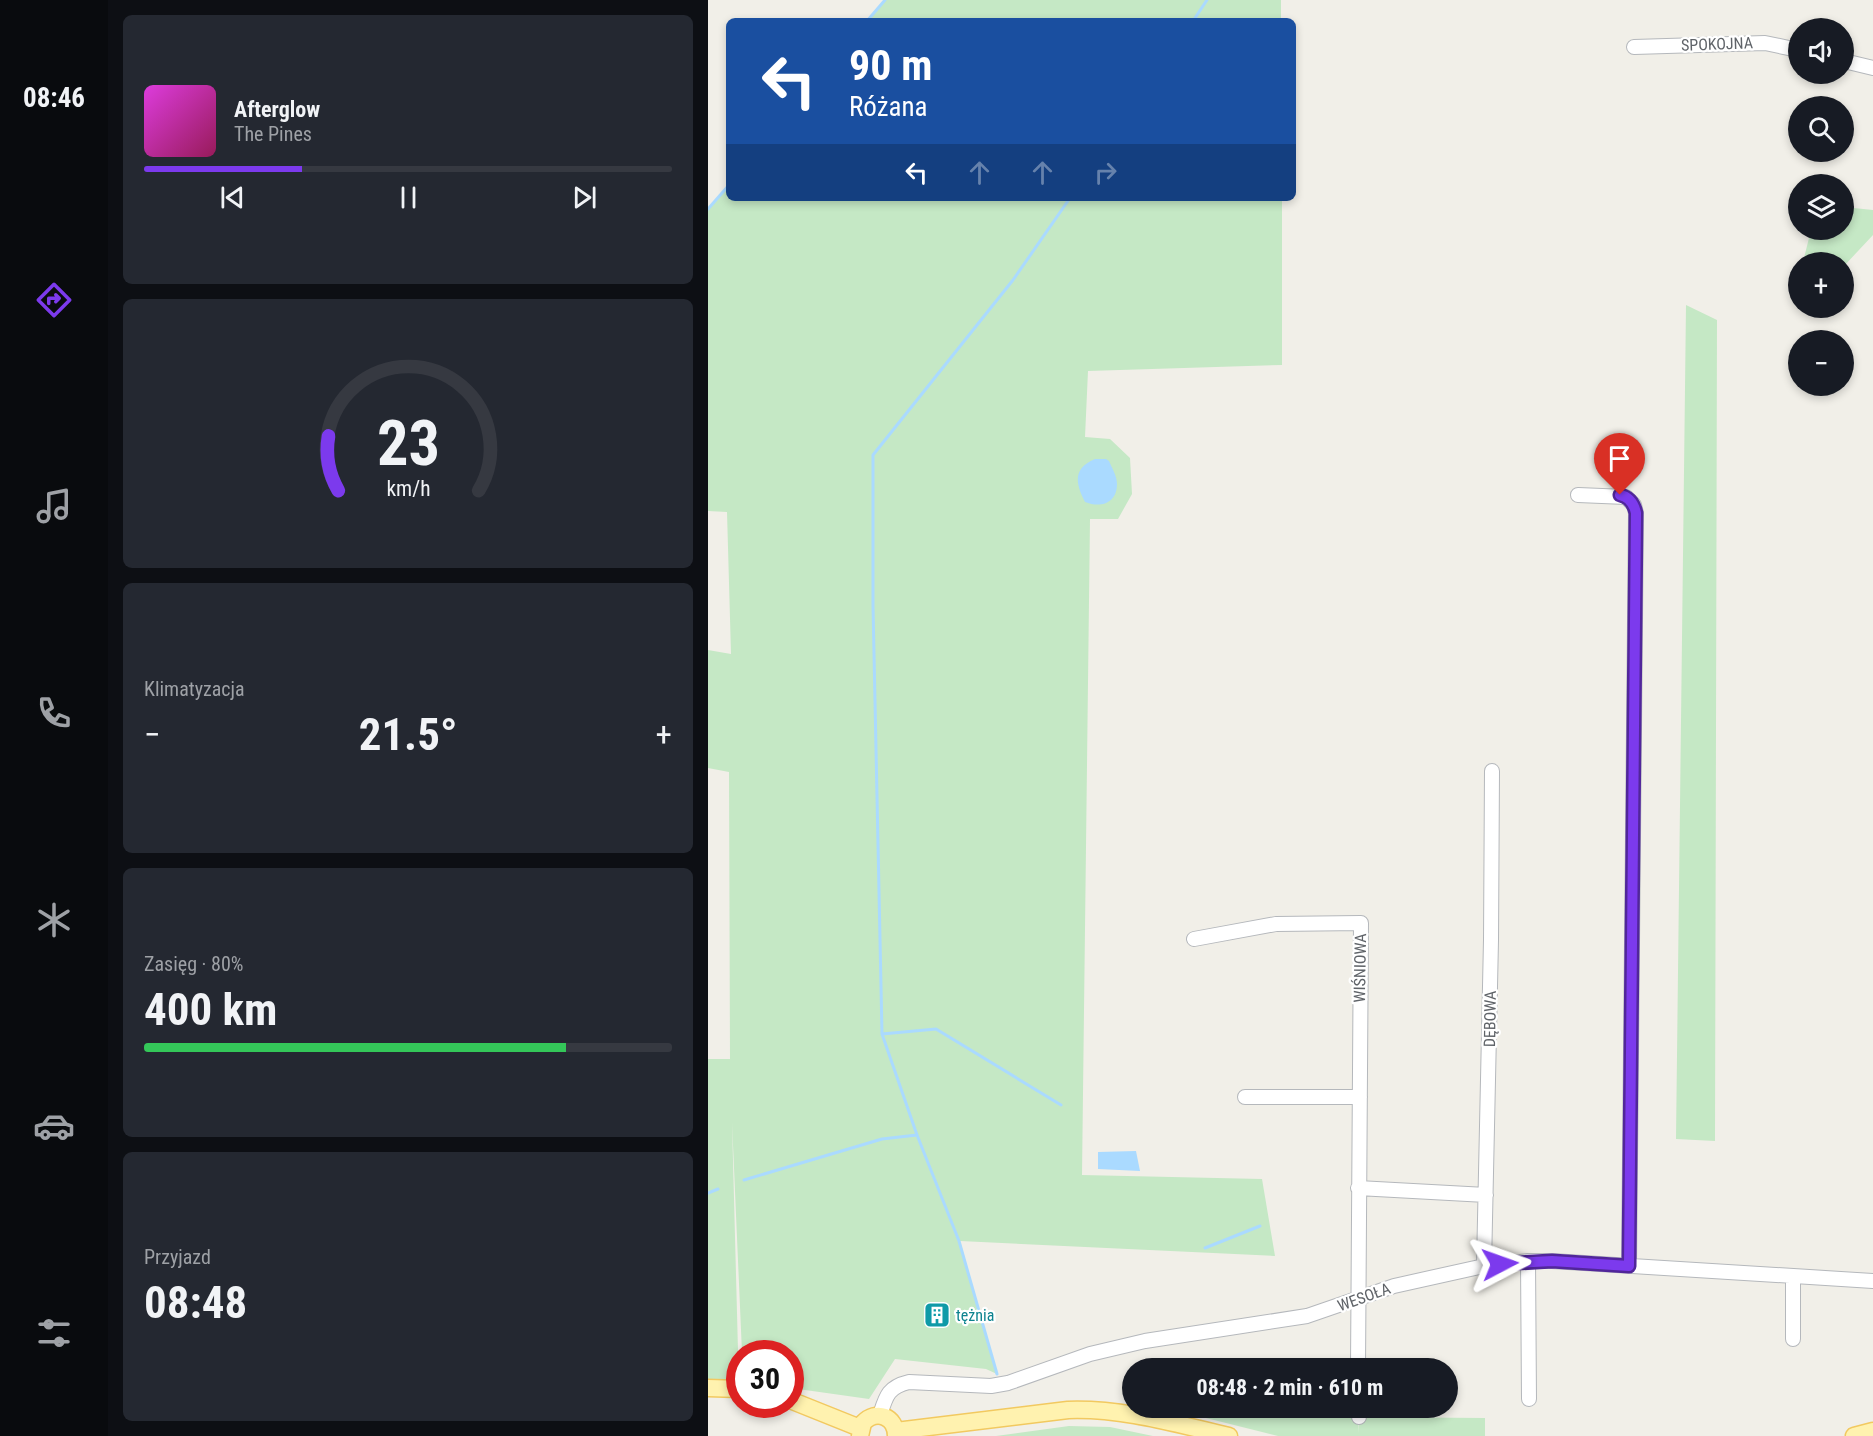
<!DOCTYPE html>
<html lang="pl">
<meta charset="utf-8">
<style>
:root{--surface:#171b24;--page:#242831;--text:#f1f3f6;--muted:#9ea1a6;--line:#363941;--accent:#7c3aed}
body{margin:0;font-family:"Roboto Condensed",sans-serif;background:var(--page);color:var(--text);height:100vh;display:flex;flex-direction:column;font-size:22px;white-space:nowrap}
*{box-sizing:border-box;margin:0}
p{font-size:20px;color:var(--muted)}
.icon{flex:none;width:33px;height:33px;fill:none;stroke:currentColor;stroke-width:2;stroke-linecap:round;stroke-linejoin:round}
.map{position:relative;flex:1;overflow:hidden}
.panel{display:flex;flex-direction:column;gap:15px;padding:15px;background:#0d0f14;width:600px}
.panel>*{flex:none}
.top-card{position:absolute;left:18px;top:18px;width:570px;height:183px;border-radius:9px;box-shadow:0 3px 9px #0003;background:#1a4fa0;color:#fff;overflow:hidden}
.fabs{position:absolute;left:1080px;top:18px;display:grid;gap:12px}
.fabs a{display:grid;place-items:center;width:66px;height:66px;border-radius:50%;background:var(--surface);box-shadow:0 3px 9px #0003;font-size:30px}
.speed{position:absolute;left:18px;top:1340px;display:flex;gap:12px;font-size:30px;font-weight:700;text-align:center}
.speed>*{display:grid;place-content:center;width:78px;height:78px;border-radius:50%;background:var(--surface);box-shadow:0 3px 9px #0003;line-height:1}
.speed .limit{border:9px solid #d22;background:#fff;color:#111}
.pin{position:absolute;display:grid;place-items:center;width:51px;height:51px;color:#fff;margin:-62px -26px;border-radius:50% 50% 50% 0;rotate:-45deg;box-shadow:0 0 6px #0007}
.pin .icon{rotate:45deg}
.me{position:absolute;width:66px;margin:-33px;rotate:86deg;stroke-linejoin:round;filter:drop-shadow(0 0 4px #0008)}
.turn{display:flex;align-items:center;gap:21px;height:126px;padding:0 24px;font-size:27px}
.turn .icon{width:78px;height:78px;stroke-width:2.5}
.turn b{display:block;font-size:42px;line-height:51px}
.lanes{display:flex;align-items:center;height:57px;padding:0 24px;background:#0003;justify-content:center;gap:30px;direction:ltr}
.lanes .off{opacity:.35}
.big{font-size:45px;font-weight:700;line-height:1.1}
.panel .widget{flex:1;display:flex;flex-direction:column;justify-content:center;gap:9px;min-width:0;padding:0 21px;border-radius:9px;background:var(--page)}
.panel .dial{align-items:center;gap:0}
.dial svg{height:156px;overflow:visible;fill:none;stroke:var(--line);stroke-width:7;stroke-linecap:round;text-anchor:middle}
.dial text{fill:var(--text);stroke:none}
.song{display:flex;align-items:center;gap:18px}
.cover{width:72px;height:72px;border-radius:9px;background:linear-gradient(135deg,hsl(300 70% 55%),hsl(330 70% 35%))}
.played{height:6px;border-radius:3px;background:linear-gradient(90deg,var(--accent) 30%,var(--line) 30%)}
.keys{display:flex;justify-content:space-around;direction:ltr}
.heat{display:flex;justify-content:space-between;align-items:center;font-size:33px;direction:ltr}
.charge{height:9px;border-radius:4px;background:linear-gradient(90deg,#34c759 80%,var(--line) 0)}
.trip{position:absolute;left:414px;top:1358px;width:336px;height:60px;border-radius:30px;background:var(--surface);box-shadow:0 3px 9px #0003;font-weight:700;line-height:60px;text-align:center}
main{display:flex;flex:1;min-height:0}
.tab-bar{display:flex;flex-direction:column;width:108px;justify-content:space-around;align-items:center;background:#090b0e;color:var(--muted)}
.tab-bar .icon{width:42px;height:42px}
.tab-bar .on{color:var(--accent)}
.tab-bar b{font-size:27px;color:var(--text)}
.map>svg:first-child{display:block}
.green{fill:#c5e8c5}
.water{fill:#aadaff}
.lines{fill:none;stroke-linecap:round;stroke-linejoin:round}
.stream{stroke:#aadaff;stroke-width:3}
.minor-casing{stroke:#b5b8bc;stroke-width:16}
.major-casing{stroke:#f2c960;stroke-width:19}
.minor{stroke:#fff;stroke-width:14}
.major{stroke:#fff2af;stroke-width:16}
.route-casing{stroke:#51269a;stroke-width:15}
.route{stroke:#7c3aed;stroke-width:10}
.labels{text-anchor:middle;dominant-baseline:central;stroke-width:4.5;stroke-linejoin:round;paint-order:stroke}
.street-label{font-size:16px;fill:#5f6368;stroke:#fff}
.culture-label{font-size:16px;fill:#0d838f;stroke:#fff;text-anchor:start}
</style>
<main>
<nav class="tab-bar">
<b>08:46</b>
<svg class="icon on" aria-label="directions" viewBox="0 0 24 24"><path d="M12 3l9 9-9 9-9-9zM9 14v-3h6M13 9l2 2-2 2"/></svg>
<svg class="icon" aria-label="music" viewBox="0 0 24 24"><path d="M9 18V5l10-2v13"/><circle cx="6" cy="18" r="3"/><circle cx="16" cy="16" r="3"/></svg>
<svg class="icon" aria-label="phone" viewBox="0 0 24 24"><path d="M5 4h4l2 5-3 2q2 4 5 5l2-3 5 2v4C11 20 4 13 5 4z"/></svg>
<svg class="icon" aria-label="climate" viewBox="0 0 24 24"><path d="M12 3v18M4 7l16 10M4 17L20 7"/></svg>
<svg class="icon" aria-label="car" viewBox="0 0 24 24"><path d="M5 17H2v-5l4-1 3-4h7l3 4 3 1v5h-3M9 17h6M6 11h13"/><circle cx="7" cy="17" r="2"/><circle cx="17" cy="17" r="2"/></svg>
<svg class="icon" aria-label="filters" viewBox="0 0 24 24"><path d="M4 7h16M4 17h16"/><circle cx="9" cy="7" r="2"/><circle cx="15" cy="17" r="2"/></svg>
</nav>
<section class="panel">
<div class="widget">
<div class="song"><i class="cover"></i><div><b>Afterglow</b><p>The Pines</p></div></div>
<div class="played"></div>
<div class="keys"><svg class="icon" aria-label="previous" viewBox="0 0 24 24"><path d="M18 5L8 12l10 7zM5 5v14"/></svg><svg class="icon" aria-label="pause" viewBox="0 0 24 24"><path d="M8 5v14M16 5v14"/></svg><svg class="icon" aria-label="next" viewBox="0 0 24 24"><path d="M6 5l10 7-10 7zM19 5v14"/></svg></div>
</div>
<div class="widget dial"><svg viewBox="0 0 100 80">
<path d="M14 69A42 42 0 1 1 86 69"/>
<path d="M14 69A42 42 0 0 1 9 41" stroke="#7c3aed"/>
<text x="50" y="56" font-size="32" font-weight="700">23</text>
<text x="50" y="72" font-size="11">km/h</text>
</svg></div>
<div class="widget"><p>Klimatyzacja</p>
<div class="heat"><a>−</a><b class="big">21.5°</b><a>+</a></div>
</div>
<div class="widget"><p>Zasięg · 80%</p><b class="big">400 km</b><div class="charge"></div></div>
<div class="widget"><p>Przyjazd</p><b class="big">08:48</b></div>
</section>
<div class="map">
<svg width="1165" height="1436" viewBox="0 0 1165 1436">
<rect width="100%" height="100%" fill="#f1efe8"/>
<path class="green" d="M 177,0 L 573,0 L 573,21 L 159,21 Z
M 21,185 L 21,198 L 574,198 L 574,365 L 380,371 L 377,437 L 402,439 L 422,458 L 424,494 L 410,519 L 382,519 L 374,1175 L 554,1179 L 567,1256 L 252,1241 L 289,1374 L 278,1369 L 187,1359 L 161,1399 L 83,1388 L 82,1353 L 34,1353 L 24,1122 L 31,1389 L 0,1385 L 0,1059 L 22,1059 L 21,772 L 0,768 L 0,650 L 23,654 L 19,512 L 0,511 L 0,209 Z
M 1136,207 L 1165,210 L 1165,235 L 1136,266 L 1136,262 L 1095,262 L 1103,230 L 1136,230 Z
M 978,305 L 1009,320 L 1007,1141 L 968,1139 Z
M 485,1407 L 650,1407 L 650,1433 L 651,1417 L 777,1418 L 777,1436 L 570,1436 L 486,1415 Z
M 361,1426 L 402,1427 L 445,1436 L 288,1436 Z"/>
<path class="water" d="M 387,459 L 398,459 L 401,461 C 404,468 409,476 409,484 C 409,504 392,508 377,502 C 367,483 365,468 387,459 Z
M 428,1151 L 432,1171 L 390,1169 L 390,1152 Z"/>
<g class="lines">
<path class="stream" d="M 159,21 L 177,0
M 485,21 L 499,0
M 0,209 L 21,185
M 174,1034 L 228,1029 L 353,1105
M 209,1135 L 174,1034 L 165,606 L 165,455 L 305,280 L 362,198
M 36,1180 L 174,1139 L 209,1135 L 251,1241 L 289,1374
M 0,1193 L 10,1189
M 497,1248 L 552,1226"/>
<defs>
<path id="minor" d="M 926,47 L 1057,43 L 1090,50
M 1136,61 L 1165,68
M 870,495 L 918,497 L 926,505 L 928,513 L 921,1266
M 486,939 L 568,924 L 653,923 L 650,1368
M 537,1097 L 652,1097
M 650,1188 L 778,1195
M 820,1261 L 821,1399
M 776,1266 L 783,940 L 784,771
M 1085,1339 L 1085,1277
M 651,1407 L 651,1417
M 172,1415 C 178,1396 180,1387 201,1382 L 283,1386 L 300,1383 L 382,1354 L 437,1341 L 599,1316 L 686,1286 L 776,1266 L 820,1261 L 844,1261 L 1165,1281"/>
<path id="major" d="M 0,1388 L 32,1389
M 82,1400 L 152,1428
M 188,1431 L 360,1410 C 415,1408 468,1424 521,1436
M 152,1436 L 155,1423 C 168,1409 188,1416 188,1436
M 1146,1436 L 1165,1431"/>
</defs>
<use href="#minor" class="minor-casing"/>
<use href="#major" class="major-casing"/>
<use href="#minor" class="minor"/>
<use href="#major" class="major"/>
</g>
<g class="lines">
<defs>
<path id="route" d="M 792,1264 L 844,1261 L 921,1266 L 928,513 C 926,504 922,497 912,495"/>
</defs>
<use href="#route" class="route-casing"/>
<use href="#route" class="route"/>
</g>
<defs>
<symbol id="building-square" viewBox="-11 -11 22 22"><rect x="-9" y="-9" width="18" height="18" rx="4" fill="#0f9aa8" stroke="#fff"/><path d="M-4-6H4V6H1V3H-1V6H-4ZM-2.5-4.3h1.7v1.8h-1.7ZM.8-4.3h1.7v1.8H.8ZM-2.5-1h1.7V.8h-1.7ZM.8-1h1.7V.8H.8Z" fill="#fff"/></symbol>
</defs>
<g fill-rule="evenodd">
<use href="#building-square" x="214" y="1300" width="30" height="30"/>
</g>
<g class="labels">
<g class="street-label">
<text transform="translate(1009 44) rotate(-2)">SPOKOJNA</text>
<text transform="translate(652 968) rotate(-89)">WIŚNIOWA</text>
<text transform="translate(782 1019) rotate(-89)">DĘBOWA</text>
<text transform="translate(656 1297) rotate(-20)">WESOŁA</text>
</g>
<g class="culture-label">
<text x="248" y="1315">tężnia</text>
</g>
</g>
</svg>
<div class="fabs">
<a><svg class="icon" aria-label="sound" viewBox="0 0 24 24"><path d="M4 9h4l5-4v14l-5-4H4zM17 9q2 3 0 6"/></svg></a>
<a><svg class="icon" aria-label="search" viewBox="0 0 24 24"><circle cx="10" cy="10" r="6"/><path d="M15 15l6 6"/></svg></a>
<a><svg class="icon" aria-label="layers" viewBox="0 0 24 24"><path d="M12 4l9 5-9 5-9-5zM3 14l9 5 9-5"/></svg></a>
<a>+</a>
<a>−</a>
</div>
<div class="speed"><div class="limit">30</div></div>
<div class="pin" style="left:912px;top:495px;background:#d93025"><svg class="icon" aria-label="arrive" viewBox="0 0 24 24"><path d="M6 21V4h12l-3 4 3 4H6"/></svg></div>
<svg class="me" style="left:792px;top:1264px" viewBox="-20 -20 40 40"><path d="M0-17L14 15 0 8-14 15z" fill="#7c3aed" stroke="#fff" stroke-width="4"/></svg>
<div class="trip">08:48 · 2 min · 610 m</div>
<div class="top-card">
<div class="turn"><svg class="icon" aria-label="left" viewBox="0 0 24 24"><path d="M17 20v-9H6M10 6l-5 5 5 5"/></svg><div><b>90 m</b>Różana</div></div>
<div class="lanes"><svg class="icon" aria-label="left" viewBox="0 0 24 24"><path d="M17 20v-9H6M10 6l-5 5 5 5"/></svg><svg class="icon off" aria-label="ahead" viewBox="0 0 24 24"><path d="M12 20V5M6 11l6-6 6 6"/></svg><svg class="icon off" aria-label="ahead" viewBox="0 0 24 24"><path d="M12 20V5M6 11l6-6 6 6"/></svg><svg class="icon off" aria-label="right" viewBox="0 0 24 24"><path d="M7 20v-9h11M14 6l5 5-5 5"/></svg></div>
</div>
</div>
</main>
